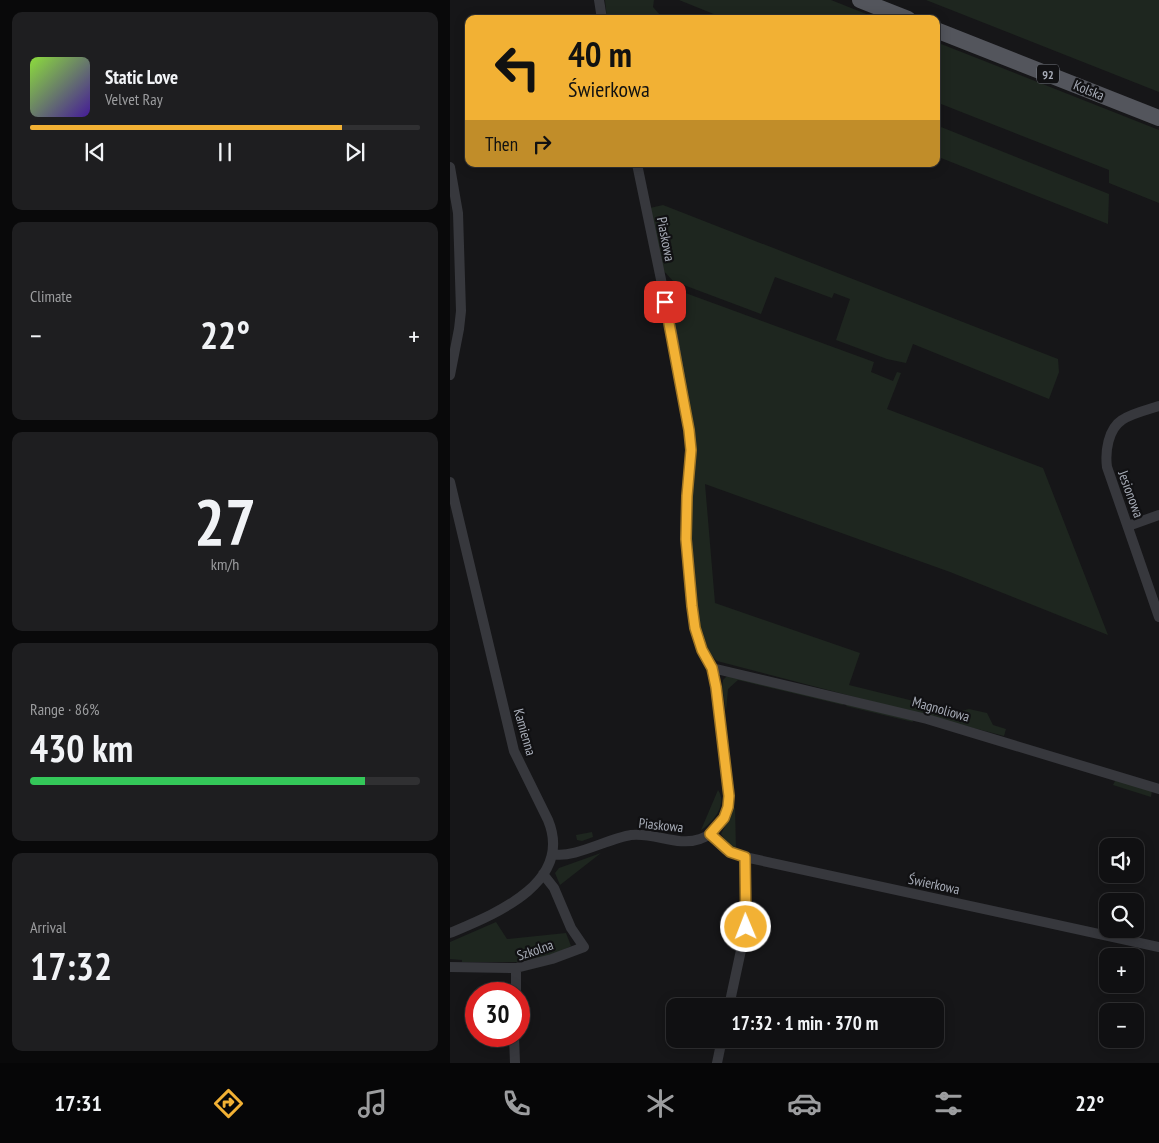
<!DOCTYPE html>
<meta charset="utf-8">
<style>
:root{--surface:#101012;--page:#1e1e20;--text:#f1f3f6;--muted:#9c9d9f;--line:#303032;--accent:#f2b134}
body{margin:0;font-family:"PT Sans Narrow",sans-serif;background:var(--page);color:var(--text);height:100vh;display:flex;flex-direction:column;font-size:19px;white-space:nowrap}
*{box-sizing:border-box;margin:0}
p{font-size:16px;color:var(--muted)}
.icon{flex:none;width:28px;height:28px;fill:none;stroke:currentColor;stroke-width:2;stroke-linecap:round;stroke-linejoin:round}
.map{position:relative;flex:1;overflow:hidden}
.sheet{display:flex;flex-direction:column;gap:12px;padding:12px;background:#09090a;width:450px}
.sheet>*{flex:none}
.banner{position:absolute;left:15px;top:15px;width:475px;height:152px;border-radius:10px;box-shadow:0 2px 12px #0003,0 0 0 1px var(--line);background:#f2b134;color:#111;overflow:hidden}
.tools{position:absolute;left:649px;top:838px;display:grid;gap:10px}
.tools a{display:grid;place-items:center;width:45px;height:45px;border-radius:10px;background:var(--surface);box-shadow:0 2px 12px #0003,0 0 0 1px var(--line);font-size:25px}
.speed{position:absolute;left:15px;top:982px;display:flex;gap:10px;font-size:25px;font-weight:700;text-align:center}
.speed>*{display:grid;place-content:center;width:65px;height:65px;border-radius:50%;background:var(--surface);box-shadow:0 2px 12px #0003,0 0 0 1px var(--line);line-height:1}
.speed .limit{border:8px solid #d22;background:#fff;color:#111}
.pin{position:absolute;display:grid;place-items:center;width:42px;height:42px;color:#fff;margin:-21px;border-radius:10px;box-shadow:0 2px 8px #0006}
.me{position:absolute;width:55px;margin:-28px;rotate:359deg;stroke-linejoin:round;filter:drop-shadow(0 0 4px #0008)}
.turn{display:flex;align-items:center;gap:18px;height:105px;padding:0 20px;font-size:22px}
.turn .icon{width:65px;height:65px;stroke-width:2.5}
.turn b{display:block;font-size:35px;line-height:42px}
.then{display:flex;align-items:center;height:48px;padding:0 20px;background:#0003;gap:10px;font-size:19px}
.big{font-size:38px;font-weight:700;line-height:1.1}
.sheet .widget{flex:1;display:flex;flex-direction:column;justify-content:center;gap:8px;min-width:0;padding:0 18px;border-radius:10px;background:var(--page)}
.sheet .dial{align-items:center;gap:0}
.dial b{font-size:65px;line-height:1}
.song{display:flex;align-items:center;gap:15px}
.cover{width:60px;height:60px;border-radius:8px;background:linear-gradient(135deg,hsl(90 70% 55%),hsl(260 70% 35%))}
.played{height:5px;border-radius:2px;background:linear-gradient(90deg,var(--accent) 80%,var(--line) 80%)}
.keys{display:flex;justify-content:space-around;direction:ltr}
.heat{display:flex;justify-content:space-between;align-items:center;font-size:28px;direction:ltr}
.charge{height:8px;border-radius:4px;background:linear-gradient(90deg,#34c759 86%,var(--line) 0)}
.trip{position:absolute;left:216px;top:998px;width:278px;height:50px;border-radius:10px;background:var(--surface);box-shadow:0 2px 12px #0003,0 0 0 1px var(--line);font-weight:700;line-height:50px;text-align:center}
.dock{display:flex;height:80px;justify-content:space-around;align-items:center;background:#060607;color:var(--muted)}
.dock .icon{width:35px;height:35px}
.dock .active{color:var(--accent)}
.dock b{font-size:22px;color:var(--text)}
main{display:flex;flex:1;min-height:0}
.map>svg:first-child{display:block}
.green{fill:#1e261f}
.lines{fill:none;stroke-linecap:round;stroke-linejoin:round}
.street{stroke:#37383d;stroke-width:10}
.primary{stroke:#53555c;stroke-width:16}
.route-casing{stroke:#9d7322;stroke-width:12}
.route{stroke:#f2b134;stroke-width:9}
.labels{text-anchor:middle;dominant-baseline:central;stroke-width:4.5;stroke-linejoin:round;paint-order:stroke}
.shield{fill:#111113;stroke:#7b7e86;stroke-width:1}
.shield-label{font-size:12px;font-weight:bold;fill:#a8adb8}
.street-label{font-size:14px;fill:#a8adb8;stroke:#111113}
</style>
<main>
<section class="sheet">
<div class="widget">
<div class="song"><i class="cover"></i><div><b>Static Love</b><p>Velvet Ray</p></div></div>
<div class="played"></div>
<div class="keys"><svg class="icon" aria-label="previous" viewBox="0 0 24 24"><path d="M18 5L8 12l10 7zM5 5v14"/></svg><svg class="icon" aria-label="pause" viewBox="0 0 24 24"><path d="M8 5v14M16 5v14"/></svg><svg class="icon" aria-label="next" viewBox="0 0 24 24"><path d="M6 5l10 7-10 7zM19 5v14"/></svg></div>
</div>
<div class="widget"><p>Climate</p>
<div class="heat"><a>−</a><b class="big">22°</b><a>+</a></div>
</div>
<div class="widget dial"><b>27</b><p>km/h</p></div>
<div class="widget"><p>Range · 86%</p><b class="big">430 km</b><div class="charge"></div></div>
<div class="widget"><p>Arrival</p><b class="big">17:32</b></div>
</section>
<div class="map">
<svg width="709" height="1063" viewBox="0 0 709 1063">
<rect width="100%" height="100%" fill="#161618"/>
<path class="green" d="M 155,0 L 204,0 L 203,7 L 210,15 L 219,19 L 157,19 Z
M 229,0 L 381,0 L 429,19 L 276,19 Z
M 476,0 L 709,0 L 709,92 Z
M 486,42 L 709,130 L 709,203 L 659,183 L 659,170 L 486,102 Z
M 486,125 L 659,194 L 658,224 L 486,156 Z
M 213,205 L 608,359 L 609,372 L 599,399 L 463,344 L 456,363 L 437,359 L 386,340 L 400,299 L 384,293 L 382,298 L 325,277 L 311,314 L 223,281 L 212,269 L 200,208 Z
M 230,291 L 424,362 L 421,372 L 443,381 L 447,372 L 451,373 L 437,409 L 593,468 L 658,635 L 500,572 L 255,484 L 265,603 L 410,653 L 399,685 L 508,712 L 519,709 L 537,713 L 543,725 L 556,729 L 554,736 L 267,661 L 259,653 L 245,608 L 240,502 L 244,450 L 218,297 Z
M 278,675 L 394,703 L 393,705 L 288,680 L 278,689 L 276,711 L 272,688 L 273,680 Z
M 397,704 L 462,720 L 463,722 L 396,706 Z
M 666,779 L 702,791 L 701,797 L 663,785 Z
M 268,790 C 278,804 263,823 251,830 Z
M 285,807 L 286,850 L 279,846 L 271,834 Z
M 142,832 L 143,837 L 132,841 L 127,840 L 126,835 Z
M 151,853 L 110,885 L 105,873 L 109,868 Z
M 46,922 L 57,939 L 116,933 L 121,946 L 102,956 L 71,962 L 12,962 L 12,960 L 0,959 L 0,942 Z"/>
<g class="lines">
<path class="street" d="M 149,0 L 152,19
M 0,167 L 8,213 L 11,311 L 9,329 L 0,375
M 709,406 C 697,410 682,413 672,420 C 658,429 655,452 657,467 L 709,617
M 0,482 L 64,751 L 98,820 C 124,883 45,914 0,933
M 678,526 L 709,515
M 262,668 L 477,719 L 709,789
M 260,834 L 276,850 L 290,856 L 709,947
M 103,854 C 123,859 159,838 181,835 C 204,832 228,847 250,839 C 266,834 277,817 279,801 L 266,687 L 262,668 L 252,650 L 245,628 L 242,606 L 236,539 L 237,496 L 241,450 L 239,430 L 224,342 L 187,164
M 0,967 L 66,968
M 66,994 L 66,968 L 102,959 L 134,947 L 121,928 L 104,888 L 93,874
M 279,1006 L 296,927 L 295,857
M 64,1036 L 65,1063
M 267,1063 L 272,1039"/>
<path class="primary" d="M 410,0 L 458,19
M 486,30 L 709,118"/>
</g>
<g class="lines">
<defs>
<path id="route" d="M 215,302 L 239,430 L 241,450 L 237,496 L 236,539 L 242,606 L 245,628 L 252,650 L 262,668 L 266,687 L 279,796 L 278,807 L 274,818 L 260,834 L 280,852 L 295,857 L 296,927"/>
</defs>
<use href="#route" class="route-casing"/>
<use href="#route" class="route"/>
</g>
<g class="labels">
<rect class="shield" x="587" y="64.5" width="22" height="19" rx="4"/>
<g class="shield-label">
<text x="598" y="74">92</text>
</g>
<g class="street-label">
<text transform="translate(639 90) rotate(22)">Kolska</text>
<text transform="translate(216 239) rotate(79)">Piaskowa</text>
<text transform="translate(681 494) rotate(70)">Jesionowa</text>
<text transform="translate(491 709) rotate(16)">Magnoliowa</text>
<text transform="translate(75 732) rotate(74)">Kamienna</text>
<text transform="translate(211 825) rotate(6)">Piaskowa</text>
<text transform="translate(484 884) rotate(12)">Świerkowa</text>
<text transform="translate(85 950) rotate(-19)">Szkolna</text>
</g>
</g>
</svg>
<div class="tools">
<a><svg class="icon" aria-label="sound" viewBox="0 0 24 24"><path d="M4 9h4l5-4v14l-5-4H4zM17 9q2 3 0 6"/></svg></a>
<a><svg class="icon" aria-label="search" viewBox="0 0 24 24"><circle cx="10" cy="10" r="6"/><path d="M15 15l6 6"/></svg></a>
<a>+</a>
<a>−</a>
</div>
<div class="speed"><div class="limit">30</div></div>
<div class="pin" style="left:215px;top:302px;background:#d93025"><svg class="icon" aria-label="arrive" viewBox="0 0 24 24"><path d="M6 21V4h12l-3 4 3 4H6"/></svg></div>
<svg class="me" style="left:296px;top:927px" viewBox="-20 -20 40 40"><circle r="17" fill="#f2b134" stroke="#fff" stroke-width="3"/><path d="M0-11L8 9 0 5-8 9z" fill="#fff"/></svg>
<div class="trip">17:32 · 1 min · 370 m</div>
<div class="banner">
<div class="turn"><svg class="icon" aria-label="left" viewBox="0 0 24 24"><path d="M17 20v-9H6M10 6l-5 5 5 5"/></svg><div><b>40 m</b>Świerkowa</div></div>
<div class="then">Then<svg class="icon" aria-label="right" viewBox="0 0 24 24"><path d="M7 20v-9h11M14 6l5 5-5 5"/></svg></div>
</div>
</div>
</main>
<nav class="dock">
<b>17:31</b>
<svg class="icon active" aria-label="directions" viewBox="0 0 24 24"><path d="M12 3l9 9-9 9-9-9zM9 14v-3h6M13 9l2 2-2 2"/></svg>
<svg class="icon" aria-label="music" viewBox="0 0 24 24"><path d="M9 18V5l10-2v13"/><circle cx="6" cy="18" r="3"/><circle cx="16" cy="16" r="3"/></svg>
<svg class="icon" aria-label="phone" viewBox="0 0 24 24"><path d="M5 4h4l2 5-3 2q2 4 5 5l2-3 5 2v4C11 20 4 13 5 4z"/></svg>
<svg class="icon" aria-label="climate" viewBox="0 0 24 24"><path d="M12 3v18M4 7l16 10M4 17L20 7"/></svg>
<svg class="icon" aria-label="car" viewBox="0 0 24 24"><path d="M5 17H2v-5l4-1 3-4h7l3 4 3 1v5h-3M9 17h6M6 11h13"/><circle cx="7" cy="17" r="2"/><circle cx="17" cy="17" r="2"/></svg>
<svg class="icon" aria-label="filters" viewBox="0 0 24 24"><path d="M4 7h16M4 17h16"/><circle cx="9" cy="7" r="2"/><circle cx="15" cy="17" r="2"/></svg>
<b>22°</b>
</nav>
